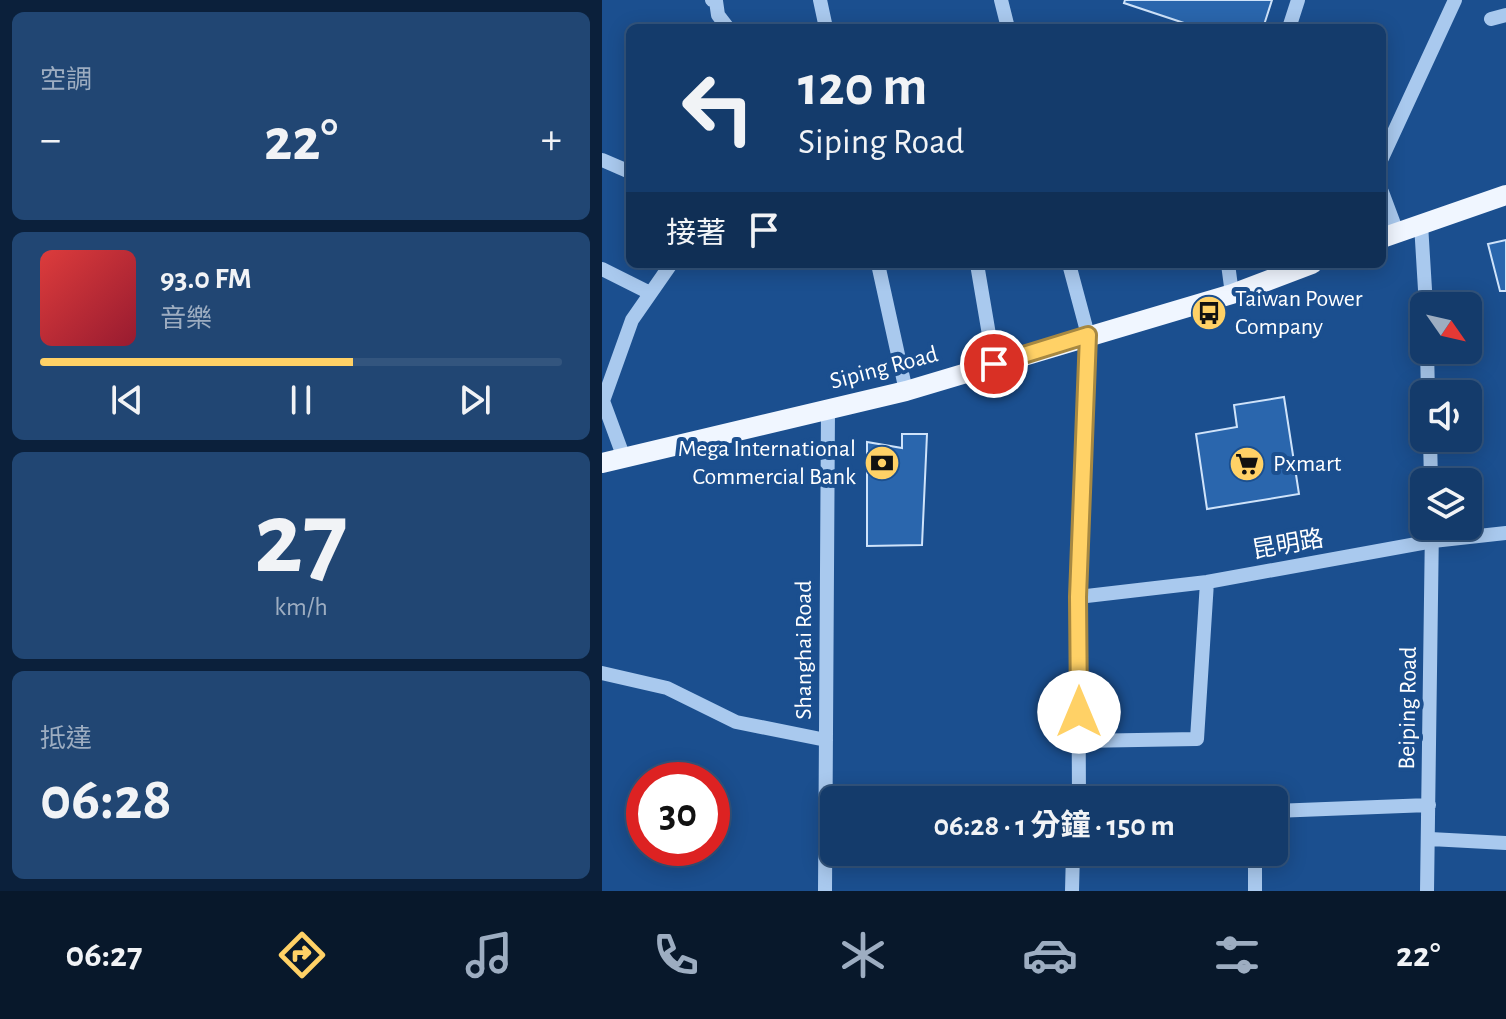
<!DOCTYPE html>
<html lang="zh-TW">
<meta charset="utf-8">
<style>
:root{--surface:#143b6b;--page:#214673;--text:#f1f3f6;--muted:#9dadc1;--line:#33557e;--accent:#ffd166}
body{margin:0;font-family:"Alegreya Sans","Noto Sans TC",sans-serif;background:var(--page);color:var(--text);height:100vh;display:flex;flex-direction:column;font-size:30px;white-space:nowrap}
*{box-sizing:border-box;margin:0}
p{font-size:26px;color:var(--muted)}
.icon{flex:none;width:44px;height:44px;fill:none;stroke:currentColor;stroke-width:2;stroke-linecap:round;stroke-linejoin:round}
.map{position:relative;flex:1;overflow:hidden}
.panel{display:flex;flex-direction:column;gap:12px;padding:12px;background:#0b203b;width:602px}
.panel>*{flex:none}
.hud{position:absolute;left:24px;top:24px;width:760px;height:244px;border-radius:12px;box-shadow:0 4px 20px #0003,0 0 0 2px var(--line);background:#143b6b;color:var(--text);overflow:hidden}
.needle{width:52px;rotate:124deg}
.controls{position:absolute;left:808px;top:292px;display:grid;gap:16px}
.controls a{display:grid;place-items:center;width:72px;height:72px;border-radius:12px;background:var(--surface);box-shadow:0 4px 20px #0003,0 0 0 2px var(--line);font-size:40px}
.speed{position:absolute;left:24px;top:762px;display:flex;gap:16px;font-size:40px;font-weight:700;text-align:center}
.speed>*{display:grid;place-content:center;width:104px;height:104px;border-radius:50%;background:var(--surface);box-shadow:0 4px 20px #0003,0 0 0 2px var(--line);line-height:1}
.speed .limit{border:12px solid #d22;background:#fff;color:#111}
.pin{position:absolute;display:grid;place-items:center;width:68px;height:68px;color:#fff;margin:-34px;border:4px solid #fff;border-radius:50%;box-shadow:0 2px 8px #0007}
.me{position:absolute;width:88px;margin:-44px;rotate:0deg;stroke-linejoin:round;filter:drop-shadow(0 0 6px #0008)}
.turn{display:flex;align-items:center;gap:28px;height:168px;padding:0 40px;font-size:36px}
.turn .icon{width:104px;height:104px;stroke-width:2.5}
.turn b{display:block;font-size:56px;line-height:68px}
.then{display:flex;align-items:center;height:76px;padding:0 40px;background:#0003;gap:16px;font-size:30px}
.big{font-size:60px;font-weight:700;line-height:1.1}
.panel .tile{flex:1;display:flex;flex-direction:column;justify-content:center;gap:12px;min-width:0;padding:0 28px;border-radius:12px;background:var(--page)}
.panel .dial{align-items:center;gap:0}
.dial b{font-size:104px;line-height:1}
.song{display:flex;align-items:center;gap:24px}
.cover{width:96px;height:96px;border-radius:12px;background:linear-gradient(135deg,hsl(0 70% 55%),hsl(350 70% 35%))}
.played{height:8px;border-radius:4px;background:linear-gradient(90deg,var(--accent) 60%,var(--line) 60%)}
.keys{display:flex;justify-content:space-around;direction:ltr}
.heat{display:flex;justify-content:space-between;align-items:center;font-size:44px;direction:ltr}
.trip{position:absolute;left:218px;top:786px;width:468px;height:80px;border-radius:12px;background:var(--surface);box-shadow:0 4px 20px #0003,0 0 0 2px var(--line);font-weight:700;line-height:80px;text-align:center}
.tab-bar{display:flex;height:128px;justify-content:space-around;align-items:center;background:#08182b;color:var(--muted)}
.tab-bar .icon{width:56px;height:56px}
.tab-bar .selected{color:var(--accent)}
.tab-bar b{font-size:36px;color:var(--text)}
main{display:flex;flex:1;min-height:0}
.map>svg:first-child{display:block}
.building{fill:#2a66ad;stroke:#cfe3fa;stroke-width:2}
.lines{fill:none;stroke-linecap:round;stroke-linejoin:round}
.minor{stroke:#a9c9ee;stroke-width:14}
.major{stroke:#f0f6ff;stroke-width:20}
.route-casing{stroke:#a68842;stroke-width:20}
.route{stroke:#ffd166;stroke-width:14}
.labels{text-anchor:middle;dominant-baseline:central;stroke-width:8;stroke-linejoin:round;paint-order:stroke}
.poi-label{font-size:24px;fill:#fff;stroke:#1b4f8f;text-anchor:start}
.street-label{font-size:24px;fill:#fff;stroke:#1b4f8f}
</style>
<main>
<section class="panel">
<div class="tile"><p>空調</p>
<div class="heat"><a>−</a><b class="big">22°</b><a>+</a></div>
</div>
<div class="tile">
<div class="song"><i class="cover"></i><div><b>93.0 FM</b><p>音樂</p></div></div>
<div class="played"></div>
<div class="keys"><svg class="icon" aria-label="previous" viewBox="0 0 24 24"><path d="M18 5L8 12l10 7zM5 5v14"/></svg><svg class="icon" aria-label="pause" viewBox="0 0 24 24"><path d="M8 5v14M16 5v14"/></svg><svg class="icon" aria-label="next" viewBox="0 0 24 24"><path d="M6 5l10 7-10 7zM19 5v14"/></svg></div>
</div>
<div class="tile dial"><b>27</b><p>km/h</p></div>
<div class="tile"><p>抵達</p><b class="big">06:28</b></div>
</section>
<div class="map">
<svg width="904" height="891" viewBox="0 0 904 891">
<rect width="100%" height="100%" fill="#1b4f8f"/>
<path class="building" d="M 523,0 L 670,0 L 661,28 L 597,28 L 522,3 Z
M 904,240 L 904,291 L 898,291 L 886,244 Z
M 682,397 L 697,494 L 605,509 L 594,434 L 635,427 L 632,405 Z
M 300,434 L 325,434 L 320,545 L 265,546 L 265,442 L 300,448 Z"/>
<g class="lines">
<path class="minor" d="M 110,0 L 114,1 L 116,15 L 126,28
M 218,0 L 224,28
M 399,0 L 406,28
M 889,19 L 904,15
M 687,28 L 696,0
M 780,158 L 853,0
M 0,160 L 28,172
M 780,192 L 795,232
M 819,224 L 824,306
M 276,264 L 304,391
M 375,264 L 392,364
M 467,264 L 486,335 L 476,597 L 477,800
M 626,264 L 630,294
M 0,269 L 46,292
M 825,350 L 826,394
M 828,438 L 829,482
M 22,458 L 1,401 L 30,320 L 69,264
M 476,597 L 605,582 L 831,541 L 904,533
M 0,673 L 65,688 L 134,722 L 224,740
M 477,741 L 595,739 L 605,582
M 672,811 L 827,805
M 828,839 L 904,843
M 223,852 L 470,857
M 653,852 L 653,891
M 223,891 L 226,409
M 470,891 L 471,852
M 825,891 L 830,526"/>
<path class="major" d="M 780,238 L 904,195
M 0,463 L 304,391 L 630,294 L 710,264"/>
</g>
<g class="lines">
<defs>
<path id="route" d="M 392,364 L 486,335 L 476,597 L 477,712"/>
</defs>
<use href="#route" class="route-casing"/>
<use href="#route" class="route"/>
</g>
<defs>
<symbol id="bus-disc" viewBox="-11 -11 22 22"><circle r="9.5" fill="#ffd166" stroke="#1b4f8f"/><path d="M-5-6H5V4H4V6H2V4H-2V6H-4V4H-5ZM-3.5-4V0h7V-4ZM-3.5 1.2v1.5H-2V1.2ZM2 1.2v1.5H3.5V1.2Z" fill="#111"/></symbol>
<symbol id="bank-disc" viewBox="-11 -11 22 22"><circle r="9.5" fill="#ffd166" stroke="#1b4f8f"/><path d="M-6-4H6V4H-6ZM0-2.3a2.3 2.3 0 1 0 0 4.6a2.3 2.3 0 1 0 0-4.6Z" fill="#111"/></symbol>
<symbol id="supermarket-disc" viewBox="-11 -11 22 22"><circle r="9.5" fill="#ffd166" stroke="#1b4f8f"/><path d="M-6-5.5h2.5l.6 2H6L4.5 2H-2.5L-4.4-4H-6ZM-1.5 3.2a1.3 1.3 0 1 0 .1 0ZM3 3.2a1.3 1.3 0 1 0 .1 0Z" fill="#111"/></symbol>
</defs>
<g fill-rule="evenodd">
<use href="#bus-disc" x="587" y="293" width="40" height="40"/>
<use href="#bank-disc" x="260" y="443" width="40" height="40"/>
<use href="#supermarket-disc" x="625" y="444" width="40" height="40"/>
</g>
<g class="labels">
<g class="poi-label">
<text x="633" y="299">Taiwan Power<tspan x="633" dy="28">Company</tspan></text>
<text x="254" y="449" text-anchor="end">Mega International<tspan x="254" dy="28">Commercial Bank</tspan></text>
<text x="671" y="464">Pxmart</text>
</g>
<g class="street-label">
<text transform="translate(282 368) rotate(-15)">Siping Road</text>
<text transform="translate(686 545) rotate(-10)">昆明路</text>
<text transform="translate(202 650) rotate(-90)">Shanghai Road</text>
<text transform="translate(806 708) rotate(-89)">Beiping Road</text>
</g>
</g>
</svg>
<div class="controls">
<a><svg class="needle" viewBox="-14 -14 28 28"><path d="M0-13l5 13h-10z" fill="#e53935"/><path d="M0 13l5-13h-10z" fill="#9dadc1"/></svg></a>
<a><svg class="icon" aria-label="sound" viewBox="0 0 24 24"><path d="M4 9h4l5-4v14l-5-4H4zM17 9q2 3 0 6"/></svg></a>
<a><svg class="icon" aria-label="layers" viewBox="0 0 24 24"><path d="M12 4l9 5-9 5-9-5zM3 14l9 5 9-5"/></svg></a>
</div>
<div class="speed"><div class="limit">30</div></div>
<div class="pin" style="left:392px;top:364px;background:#d93025"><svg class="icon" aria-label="arrive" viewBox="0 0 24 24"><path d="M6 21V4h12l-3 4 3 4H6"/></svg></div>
<svg class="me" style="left:477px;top:712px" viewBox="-20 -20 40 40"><circle r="19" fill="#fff"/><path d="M0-13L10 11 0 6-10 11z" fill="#ffd166"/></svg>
<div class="trip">06:28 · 1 分鐘 · 150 m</div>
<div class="hud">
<div class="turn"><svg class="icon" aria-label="left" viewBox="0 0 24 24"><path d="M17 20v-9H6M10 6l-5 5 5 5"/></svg><div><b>120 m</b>Siping Road</div></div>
<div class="then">接著<svg class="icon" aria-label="arrive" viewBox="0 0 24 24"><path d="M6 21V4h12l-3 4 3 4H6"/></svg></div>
</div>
</div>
</main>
<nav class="tab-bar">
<b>06:27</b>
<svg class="icon selected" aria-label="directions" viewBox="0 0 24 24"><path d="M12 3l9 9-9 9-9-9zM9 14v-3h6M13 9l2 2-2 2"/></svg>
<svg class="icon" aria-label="music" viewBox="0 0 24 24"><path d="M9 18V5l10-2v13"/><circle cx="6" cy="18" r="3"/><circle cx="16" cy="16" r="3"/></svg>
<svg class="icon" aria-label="phone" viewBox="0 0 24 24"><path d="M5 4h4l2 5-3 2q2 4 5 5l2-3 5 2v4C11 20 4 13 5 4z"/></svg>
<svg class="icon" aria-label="climate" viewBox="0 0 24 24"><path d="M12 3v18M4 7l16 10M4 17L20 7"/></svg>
<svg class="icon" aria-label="car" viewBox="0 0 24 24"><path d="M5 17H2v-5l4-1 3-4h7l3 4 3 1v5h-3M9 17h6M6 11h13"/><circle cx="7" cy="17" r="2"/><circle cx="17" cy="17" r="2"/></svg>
<svg class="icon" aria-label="filters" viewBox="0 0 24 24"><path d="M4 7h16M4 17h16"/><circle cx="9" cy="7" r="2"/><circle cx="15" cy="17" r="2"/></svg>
<b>22°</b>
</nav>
